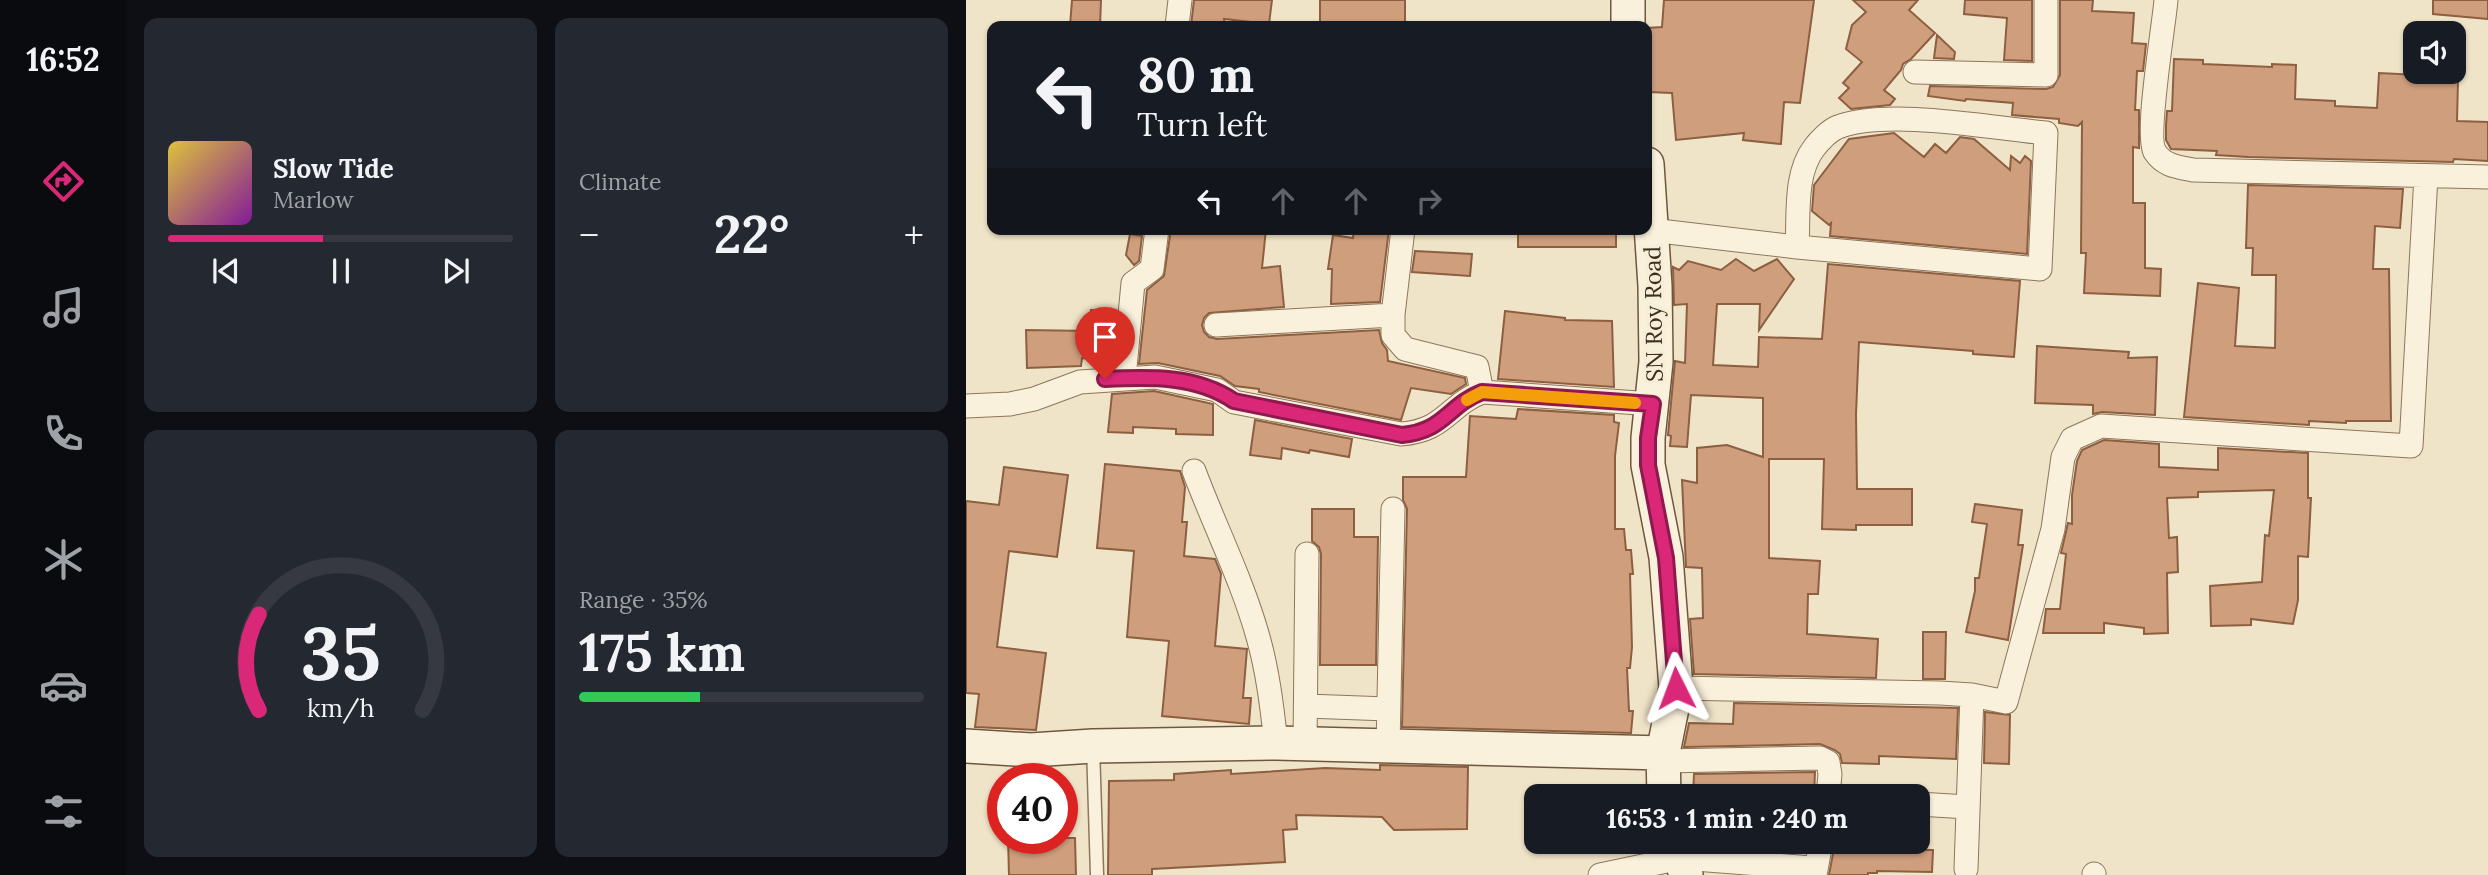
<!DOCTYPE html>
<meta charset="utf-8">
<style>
:root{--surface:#171b24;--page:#242831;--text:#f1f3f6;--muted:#9ea1a6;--line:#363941;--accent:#db2777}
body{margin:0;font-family:Lora,serif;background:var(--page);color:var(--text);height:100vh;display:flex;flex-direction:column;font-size:26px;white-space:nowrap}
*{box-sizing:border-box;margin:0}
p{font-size:23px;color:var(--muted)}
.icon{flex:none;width:38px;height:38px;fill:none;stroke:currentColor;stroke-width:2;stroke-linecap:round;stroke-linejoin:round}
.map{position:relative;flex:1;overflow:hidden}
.sheet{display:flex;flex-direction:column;gap:18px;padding:18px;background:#0d0f14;width:840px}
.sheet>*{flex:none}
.top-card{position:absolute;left:21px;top:21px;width:665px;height:214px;border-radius:14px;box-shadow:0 2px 5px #0004;background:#171b24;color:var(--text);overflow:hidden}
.tools{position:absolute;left:1437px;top:21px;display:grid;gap:14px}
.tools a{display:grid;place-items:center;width:63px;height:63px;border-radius:14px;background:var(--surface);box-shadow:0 2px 5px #0004;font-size:35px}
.speed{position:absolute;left:21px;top:763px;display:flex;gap:14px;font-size:35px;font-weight:700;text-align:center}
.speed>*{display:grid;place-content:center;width:91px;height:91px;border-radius:50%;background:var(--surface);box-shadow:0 2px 5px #0004;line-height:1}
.speed .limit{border:10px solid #d22;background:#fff;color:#111}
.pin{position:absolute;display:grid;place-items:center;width:60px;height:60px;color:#fff;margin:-72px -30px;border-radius:50% 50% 50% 0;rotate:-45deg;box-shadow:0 0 7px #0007}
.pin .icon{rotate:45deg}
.me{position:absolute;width:77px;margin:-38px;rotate:357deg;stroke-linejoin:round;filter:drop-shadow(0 0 5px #0008)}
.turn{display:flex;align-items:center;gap:24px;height:147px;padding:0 35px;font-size:32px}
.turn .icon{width:91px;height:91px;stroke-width:2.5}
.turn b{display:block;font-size:49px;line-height:60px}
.lanes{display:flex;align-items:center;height:66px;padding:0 35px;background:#0003;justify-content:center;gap:35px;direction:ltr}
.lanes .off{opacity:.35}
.big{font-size:52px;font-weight:700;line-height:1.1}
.sheet .widget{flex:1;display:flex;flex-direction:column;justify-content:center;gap:10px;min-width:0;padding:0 24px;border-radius:14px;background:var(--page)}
.sheet .dial{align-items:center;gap:0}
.dial svg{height:182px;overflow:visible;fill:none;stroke:var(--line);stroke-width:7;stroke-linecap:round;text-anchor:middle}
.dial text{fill:var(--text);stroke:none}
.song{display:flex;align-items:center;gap:21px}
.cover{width:84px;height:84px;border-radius:10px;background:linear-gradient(135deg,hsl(50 70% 55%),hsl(290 70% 35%))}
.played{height:7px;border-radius:4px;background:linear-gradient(90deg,var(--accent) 45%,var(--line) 45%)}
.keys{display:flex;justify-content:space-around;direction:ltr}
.heat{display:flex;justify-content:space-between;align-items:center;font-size:38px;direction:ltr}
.charge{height:10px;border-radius:5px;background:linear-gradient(90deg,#34c759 35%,var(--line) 0)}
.sheet .tiles{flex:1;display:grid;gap:18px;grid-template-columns:repeat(2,1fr)}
.trip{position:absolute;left:558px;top:784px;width:406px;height:70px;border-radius:14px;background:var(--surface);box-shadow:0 2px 5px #0004;font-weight:700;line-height:70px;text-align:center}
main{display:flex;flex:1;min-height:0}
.dock{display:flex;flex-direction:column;width:126px;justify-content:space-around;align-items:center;background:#090b0e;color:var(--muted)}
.dock .icon{width:49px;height:49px}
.dock .current{color:var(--accent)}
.dock b{font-size:32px;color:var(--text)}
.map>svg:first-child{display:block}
.building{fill:#cf9f7d;stroke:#8d5f41;stroke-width:2}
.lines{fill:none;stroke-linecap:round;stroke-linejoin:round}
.lane-casing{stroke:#8d765c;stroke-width:15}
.street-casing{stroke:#8d765c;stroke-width:25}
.secondary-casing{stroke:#6f573f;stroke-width:36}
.lane{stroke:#faf1dc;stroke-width:12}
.street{stroke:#faf1dc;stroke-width:23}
.secondary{stroke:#faf1dc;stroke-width:33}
.route-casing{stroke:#8e194d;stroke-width:18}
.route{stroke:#db2777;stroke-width:12}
.slow{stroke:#f59e0b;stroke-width:12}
.labels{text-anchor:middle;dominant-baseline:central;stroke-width:7;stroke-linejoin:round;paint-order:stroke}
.street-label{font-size:23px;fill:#3d2e20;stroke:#f7eed8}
</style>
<main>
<nav class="dock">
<b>16:52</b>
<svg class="icon current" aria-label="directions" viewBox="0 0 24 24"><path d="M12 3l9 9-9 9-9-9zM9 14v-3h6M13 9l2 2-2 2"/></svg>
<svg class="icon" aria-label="music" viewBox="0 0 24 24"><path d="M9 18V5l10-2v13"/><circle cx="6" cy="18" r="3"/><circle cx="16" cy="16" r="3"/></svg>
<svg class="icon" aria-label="phone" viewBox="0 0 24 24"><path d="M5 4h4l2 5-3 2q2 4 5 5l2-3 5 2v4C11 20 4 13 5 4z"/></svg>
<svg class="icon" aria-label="climate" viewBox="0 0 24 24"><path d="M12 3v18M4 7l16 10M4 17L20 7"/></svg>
<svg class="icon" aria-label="car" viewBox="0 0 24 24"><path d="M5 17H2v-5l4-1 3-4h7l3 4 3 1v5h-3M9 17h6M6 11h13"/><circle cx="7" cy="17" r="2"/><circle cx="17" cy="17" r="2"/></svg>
<svg class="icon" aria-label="filters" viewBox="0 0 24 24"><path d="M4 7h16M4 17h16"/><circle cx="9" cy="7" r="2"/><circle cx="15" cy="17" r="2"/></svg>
</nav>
<section class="sheet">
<div class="tiles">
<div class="widget">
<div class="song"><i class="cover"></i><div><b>Slow Tide</b><p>Marlow</p></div></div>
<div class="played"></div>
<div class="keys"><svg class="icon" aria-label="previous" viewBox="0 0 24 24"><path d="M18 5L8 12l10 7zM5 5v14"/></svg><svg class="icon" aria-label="pause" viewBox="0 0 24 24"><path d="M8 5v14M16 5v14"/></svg><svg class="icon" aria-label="next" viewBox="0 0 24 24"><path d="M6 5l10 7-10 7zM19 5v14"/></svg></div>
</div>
<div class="widget"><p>Climate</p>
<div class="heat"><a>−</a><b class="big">22°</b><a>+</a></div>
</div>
<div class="widget dial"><svg viewBox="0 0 100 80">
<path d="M14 69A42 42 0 1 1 86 69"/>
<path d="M14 69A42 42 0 0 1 14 27" stroke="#db2777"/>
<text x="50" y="56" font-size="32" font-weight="700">35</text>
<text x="50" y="72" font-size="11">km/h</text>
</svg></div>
<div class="widget"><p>Range · 35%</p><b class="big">175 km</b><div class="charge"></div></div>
</div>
</section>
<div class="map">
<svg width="1522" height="875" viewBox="0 0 1522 875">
<rect width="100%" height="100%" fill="#f0e4c8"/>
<path class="building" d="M 106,0 L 135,0 L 134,26 L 104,26 Z
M 228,0 L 306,0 L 303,24 L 258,19 L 259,26 L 225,26 Z
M 354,0 L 439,0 L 439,22 L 378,22 L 378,26 L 354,26 Z
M 698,0 L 848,0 L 834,103 L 818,102 L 815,144 L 777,140 L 778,133 L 710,140 L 706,93 L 682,92 L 681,28 L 696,27 Z
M 887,0 L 952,0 L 943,10 L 969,33 L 945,59 L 937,64 L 935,70 L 918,90 L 929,99 L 924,105 L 885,109 L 873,98 L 883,88 L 877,83 L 896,62 L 880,49 L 886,25 L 900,12 Z
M 999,0 L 1066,0 L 1066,61 L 1038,60 L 1041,18 L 998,14 Z
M 1094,0 L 1127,0 L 1126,11 L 1168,13 L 1166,43 L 1180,44 L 1177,71 L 1171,71 L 1169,110 L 1173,110 L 1173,148 L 1167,147 L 1167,203 L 1179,203 L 1179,268 L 1195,269 L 1194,296 L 1118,293 L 1120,253 L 1115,253 L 1116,122 L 1112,126 L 1093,123 L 1093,119 L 1046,115 L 1047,103 L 1000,99 L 999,101 L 962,96 L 964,86 L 1080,89 L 1087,87 L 1094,75 Z
M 1467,0 L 1522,0 L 1522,19 L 1467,14 Z
M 971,35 L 989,52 L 988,59 L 968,58 Z
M 1208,59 L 1237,60 L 1237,64 L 1306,67 L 1306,64 L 1330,65 L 1329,99 L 1369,101 L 1369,106 L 1411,108 L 1413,73 L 1453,75 L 1453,80 L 1492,81 L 1491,121 L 1522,122 L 1522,161 L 1488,159 L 1487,162 L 1282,157 L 1250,155 L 1251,151 L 1205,149 L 1200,140 L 1200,125 L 1201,111 L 1206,111 Z
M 928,133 L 958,157 L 969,144 L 980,153 L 994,137 L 1008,139 L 1044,170 L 1045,156 L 1054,163 L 1059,156 L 1065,161 L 1061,254 L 864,236 L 865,223 L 863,225 L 846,211 L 848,185 L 883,139 Z
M 1282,185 L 1437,189 L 1434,228 L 1409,226 L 1407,269 L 1423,269 L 1425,421 L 1380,421 L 1380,423 L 1343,421 L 1343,425 L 1218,417 L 1232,283 L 1273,288 L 1269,346 L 1309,348 L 1310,275 L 1286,275 L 1287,248 L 1280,248 Z
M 205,229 L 300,229 L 296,268 L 314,266 L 318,307 L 243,313 L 238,318 L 236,325 L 238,332 L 243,337 L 251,339 L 413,330 L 416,343 L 421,350 L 422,361 L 499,378 L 500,384 L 485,394 L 445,388 L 435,420 L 293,392 L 293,389 L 269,386 L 254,376 L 192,363 L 173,364 L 181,290 L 198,276 Z
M 388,229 L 423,229 L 414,302 L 365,304 L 366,269 L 362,269 L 367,235 L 387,238 Z
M 552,229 L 650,229 L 650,247 L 552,247 Z
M 164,234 L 176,236 L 173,261 L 168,265 L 160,255 Z
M 449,251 L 506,254 L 504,276 L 446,272 Z
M 770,259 L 788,271 L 811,259 L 828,279 L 793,330 L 794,304 L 751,304 L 747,365 L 792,367 L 793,337 L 856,339 L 862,264 L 1054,281 L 1048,357 L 1007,354 L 1007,351 L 893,342 L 890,414 L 891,489 L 946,489 L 946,525 L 890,525 L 890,530 L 856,529 L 858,459 L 803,459 L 803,558 L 854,561 L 852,594 L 842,594 L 841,634 L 912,639 L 910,678 L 728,674 L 724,619 L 737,618 L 736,568 L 720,567 L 716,480 L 731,483 L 731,448 L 761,445 L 797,457 L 797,398 L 725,395 L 721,447 L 704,446 L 705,436 L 702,435 L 709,361 L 719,363 L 721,304 L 708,305 L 707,267 L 713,270 L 722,261 L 755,270 Z
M 125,310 L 150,311 L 146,361 L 116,358 L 115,366 L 61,368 L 60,330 L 124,331 Z
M 539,311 L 599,318 L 599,320 L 646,321 L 648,387 L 532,379 Z
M 1071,346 L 1163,352 L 1162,358 L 1191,357 L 1189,415 L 1136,412 L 1127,414 L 1127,405 L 1069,403 Z
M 188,391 L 247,404 L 247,435 L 210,434 L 210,429 L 167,427 L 167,433 L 142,432 L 146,394 Z
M 552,409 L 648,415 L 648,422 L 653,423 L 649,456 L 649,529 L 658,529 L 660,550 L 665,550 L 667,574 L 664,574 L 666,647 L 664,668 L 661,668 L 663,711 L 667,711 L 665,733 L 436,727 L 441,509 L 437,500 L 437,477 L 500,477 L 504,416 L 550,419 Z
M 289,420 L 386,439 L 383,457 L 344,450 L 343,453 L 316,448 L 315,459 L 284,455 Z
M 1138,440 L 1193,444 L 1193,467 L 1252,470 L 1252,448 L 1342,453 L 1342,498 L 1345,498 L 1342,557 L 1332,556 L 1332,600 L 1327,624 L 1285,619 L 1285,625 L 1245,626 L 1244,586 L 1296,582 L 1299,535 L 1303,536 L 1308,490 L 1232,492 L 1232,497 L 1201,498 L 1203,538 L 1211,537 L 1212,572 L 1201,573 L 1202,633 L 1178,634 L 1178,628 L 1138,623 L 1138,633 L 1077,633 L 1080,609 L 1094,609 L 1100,554 L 1095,553 L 1102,523 L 1106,524 L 1106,495 L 1111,461 L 1116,450 Z
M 139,464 L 214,471 L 219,487 L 216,522 L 221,522 L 218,556 L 249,559 L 255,574 L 249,646 L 281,649 L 277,698 L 285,698 L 283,724 L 196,716 L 203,641 L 161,637 L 168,551 L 131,548 Z
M 38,467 L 102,475 L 91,557 L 43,551 L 31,647 L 80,653 L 70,730 L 9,727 L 13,694 L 0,693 L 0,501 L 33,505 Z
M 1009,504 L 1056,510 L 1052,545 L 1057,545 L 1042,640 L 1000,632 L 1009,591 L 1009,578 L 1013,578 L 1021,524 L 1006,522 Z
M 346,509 L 388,509 L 388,537 L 412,537 L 410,665 L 354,665 L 355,554 L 353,547 L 346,541 Z
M 957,632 L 980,632 L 979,679 L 957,679 Z
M 768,703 L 992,708 L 990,759 L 913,756 L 913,764 L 876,763 L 874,754 L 869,750 L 854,744 L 718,747 L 723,723 L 767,724 Z
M 1019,712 L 1044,715 L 1043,764 L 1018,763 Z
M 414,765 L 502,767 L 501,829 L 428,830 L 416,817 L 330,815 L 331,829 L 317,830 L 319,862 L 186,869 L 186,875 L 142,875 L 143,781 L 208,780 L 208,774 L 265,770 L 265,774 L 359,768 L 414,770 Z
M 849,772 L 848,796 L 727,796 L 728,774 Z
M 42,838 L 109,838 L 110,875 L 43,875 Z
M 735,842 L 841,842 L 839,853 L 735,845 Z
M 869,843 L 912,844 L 912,849 L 967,850 L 966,872 L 911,871 L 911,873 L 902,873 L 902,875 L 863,875 Z"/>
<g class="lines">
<defs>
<path id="lane" d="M 127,746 L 131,875"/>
<path id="street" d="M 1200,0 C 1198,25 1179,136 1189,152 C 1198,166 1212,167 1227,170 L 1522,177
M 211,26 L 214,0
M 949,72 L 1080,75 L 1080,0
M 685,230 L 831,247 L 1074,269 L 1080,133 C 1026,128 921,108 872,127 C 864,130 853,141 848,148 C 828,174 833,216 831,247
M 427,315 L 427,335 L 439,349 L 511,367 L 516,392
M 250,325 L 427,315 L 437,229
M 158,378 L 167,283 L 186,269 L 191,229
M 0,406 L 44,404 L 68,399 L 114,382 L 189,377 L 251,390 L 268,402 L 435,434 C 479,431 482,405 516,392 L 687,404
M 228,471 C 249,527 276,580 292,637 C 302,672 306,708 310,743
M 710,688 L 974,693 L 1006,695 L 1040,702 L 1087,529 L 1097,457 L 1106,439 L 1135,426 L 1445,446 L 1460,176
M 340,706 L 422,709
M 339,744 L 341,554
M 422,746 L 427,509
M 697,761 L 854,758 L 862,762 L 864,774 L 862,796
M 952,804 L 1002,807
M 1000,869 L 1006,695
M 634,875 L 715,858 L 833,867 L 843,868 L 849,875
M 849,875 L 855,842
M 1128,875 L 1128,874"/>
<path id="secondary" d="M 662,26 L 662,0
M 681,164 L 689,286 L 690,362 L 682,438 L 682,465 L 700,557 L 710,688 L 697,753 L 698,796
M 0,746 L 65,750 L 127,746 L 310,743 L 697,753
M 710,842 L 720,875"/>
</defs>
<use href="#lane" class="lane-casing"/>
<use href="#street" class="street-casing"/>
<use href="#secondary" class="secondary-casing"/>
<use href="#lane" class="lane"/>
<use href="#street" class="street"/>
<use href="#secondary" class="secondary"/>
</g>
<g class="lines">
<defs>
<path id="route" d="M 139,379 C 184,377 230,375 268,401 L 436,435 C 479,431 482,405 516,392 L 687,404 L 682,438 L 682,465 L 700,558 L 710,688"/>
</defs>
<use href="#route" class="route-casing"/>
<use href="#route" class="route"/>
<path class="slow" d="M 501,400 L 516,392 L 669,403"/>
</g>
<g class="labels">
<g class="street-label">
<text transform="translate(687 314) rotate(-91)">SN Roy Road</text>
</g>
</g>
</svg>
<div class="tools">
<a><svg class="icon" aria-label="sound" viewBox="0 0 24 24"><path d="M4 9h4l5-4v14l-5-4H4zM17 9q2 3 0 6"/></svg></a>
</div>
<div class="speed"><div class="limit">40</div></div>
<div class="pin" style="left:139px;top:379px;background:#d93025"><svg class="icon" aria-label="arrive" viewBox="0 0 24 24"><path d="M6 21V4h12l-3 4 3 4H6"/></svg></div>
<svg class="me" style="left:710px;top:688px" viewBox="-20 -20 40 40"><path d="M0-17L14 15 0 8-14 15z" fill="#db2777" stroke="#fff" stroke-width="4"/></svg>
<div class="trip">16:53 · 1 min · 240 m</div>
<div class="top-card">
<div class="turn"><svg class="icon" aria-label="left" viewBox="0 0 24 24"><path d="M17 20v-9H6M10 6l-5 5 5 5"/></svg><div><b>80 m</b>Turn left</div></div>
<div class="lanes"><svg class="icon" aria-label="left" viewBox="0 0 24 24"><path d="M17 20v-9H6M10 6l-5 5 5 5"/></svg><svg class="icon off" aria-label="ahead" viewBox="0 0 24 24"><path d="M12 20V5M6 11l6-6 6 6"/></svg><svg class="icon off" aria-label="ahead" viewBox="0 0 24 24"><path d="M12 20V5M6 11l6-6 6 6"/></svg><svg class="icon off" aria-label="right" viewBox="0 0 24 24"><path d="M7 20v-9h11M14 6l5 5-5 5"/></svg></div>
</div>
</div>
</main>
